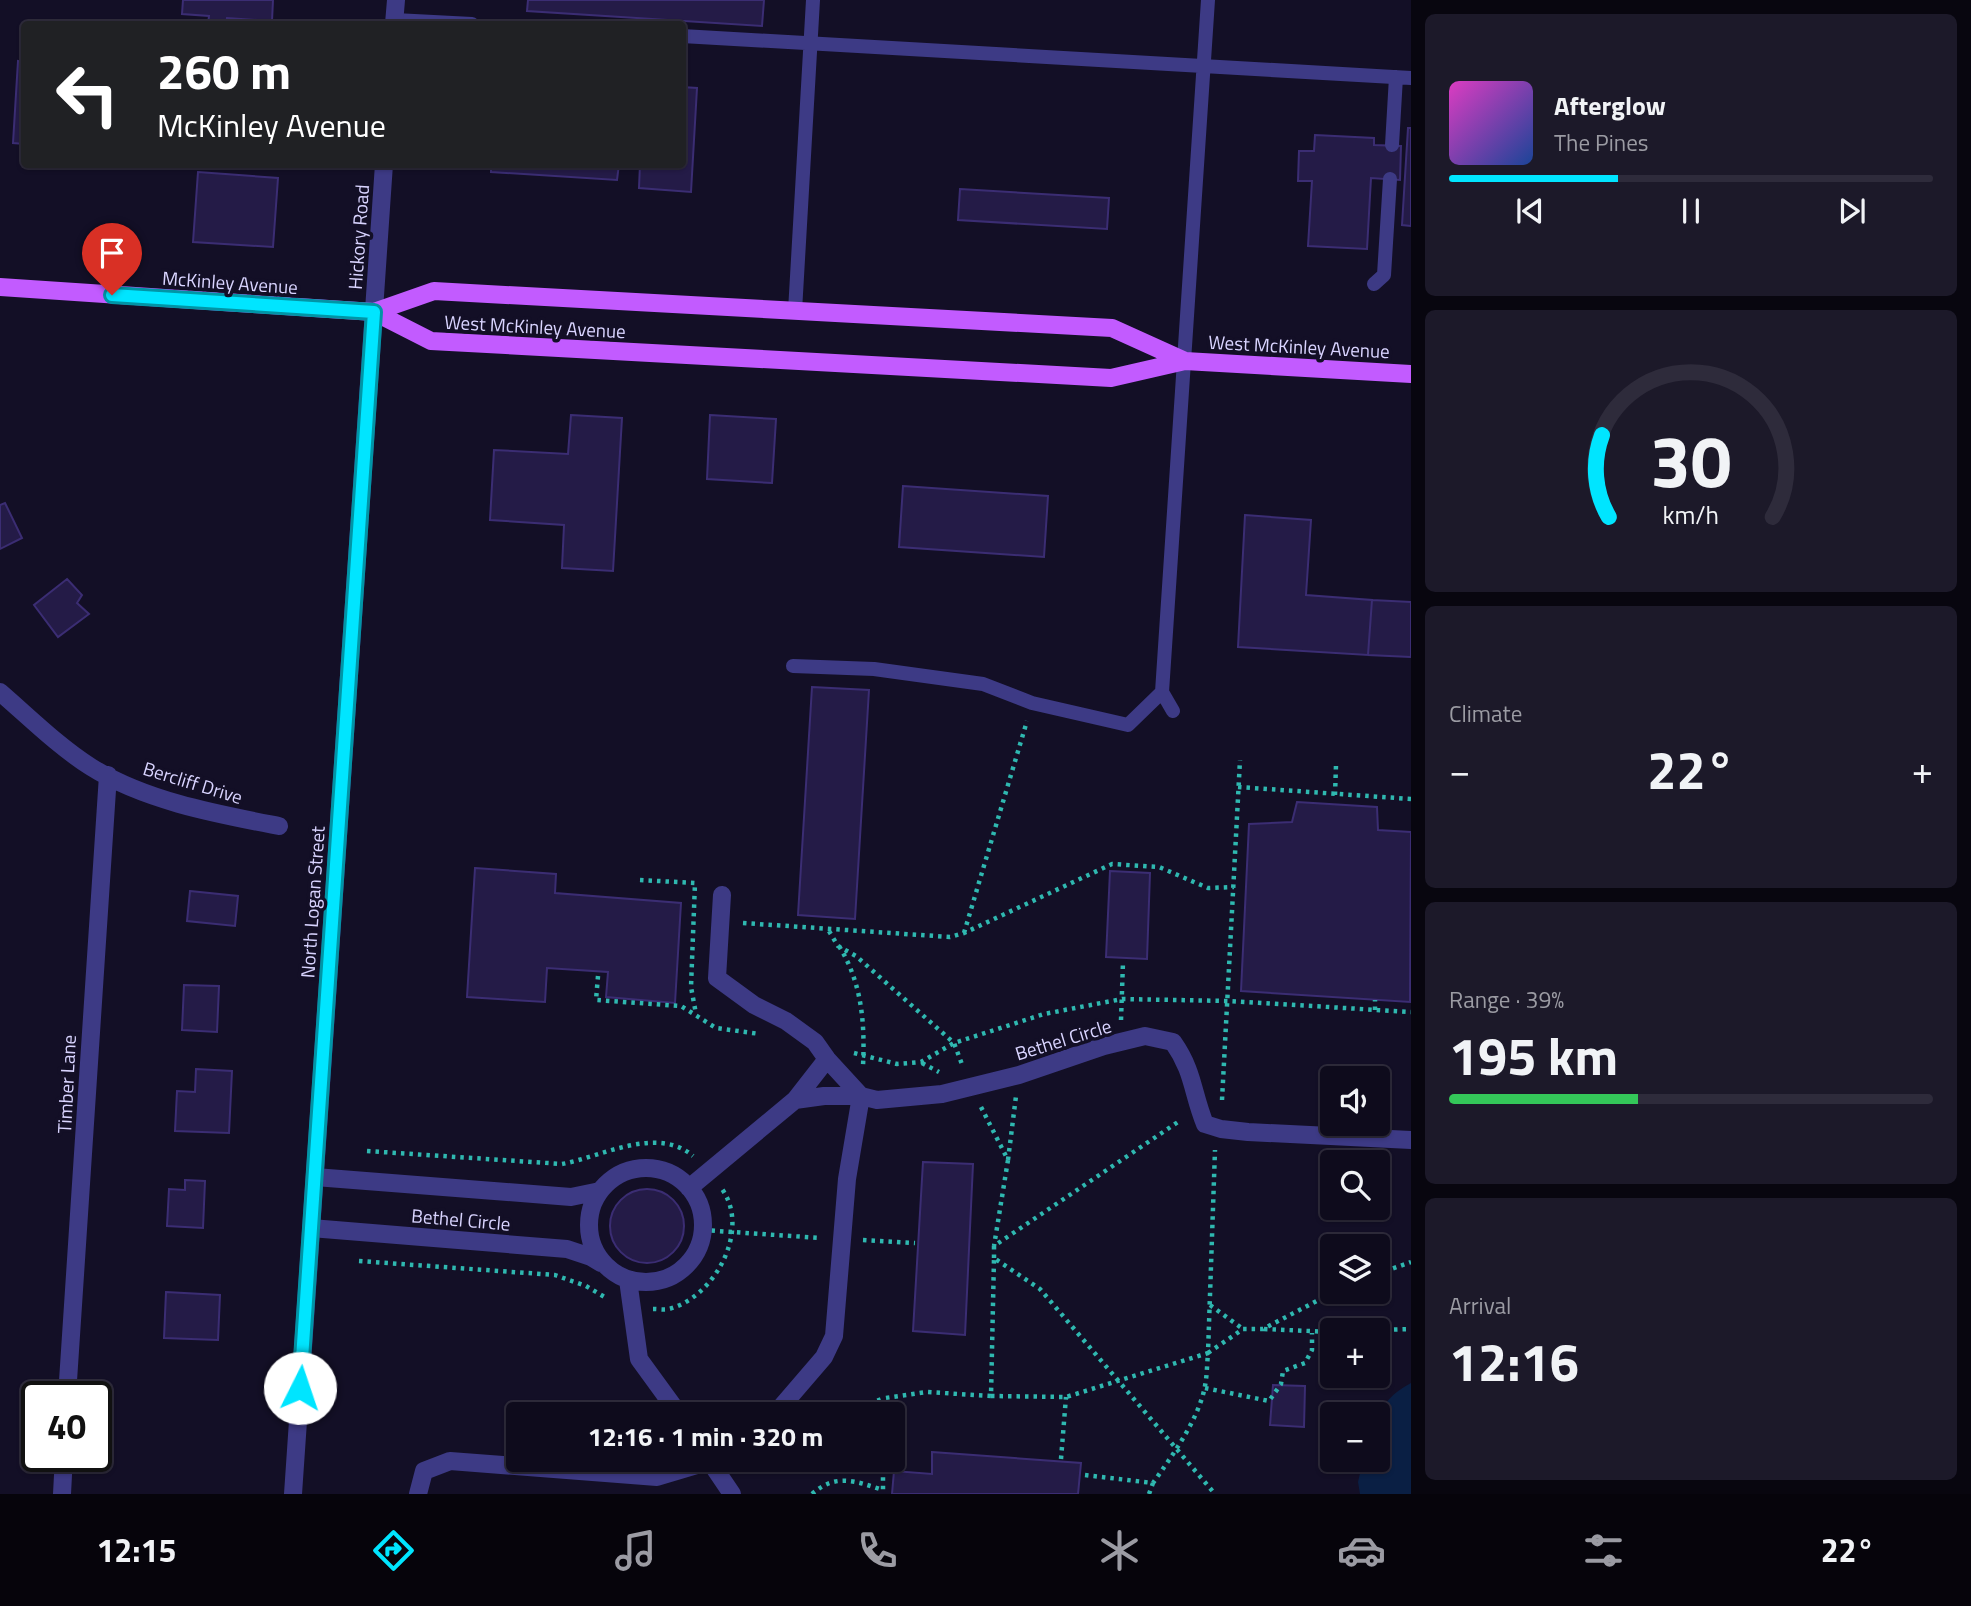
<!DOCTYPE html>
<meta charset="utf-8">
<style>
:root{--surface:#0e0b1c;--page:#1c1929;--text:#f1f3f6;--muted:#9b9ba3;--line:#2e2b3b;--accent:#00e5ff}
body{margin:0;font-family:"Titillium Web",sans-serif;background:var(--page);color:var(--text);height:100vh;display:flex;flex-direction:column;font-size:26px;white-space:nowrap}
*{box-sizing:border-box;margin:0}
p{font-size:23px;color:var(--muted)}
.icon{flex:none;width:38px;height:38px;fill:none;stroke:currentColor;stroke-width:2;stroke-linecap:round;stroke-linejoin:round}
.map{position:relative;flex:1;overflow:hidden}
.details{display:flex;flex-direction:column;gap:14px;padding:14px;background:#08060f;width:560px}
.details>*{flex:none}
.hud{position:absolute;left:21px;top:21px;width:665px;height:147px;border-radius:7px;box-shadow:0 2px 5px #0004,0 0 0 2px var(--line);background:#202124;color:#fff;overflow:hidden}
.fabs{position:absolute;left:1320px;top:1066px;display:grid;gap:14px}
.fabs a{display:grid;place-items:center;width:70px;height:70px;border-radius:7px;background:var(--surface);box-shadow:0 2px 5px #0004,0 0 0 2px var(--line);font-size:35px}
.speed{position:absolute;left:21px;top:1381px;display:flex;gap:14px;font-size:35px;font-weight:700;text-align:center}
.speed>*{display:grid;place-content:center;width:91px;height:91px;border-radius:50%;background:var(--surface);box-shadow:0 2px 5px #0004,0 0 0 2px var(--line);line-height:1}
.speed .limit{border:4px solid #111;border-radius:10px;background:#fff;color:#111}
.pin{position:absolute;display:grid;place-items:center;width:60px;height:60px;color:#fff;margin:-72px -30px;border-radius:50% 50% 50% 0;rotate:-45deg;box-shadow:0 0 7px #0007}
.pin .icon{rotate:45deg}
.me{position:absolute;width:77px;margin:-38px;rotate:4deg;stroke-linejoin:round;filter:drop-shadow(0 0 5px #0008)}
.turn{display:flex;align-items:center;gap:24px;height:147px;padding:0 21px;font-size:32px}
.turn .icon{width:91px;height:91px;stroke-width:2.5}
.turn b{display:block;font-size:49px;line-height:60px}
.big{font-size:52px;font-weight:700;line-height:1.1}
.details .widget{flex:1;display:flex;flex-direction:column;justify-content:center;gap:10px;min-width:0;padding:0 24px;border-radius:10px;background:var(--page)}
.details .dial{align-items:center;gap:0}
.dial svg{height:182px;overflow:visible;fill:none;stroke:var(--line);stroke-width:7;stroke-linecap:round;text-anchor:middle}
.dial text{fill:var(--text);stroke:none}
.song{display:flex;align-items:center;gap:21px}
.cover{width:84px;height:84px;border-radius:10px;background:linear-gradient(135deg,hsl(310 70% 55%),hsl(220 70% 35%))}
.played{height:7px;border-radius:4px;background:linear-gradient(90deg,var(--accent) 35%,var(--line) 35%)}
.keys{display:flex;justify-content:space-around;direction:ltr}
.heat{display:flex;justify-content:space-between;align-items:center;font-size:38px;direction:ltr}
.charge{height:10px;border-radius:5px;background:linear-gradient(90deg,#34c759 39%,var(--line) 0)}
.trip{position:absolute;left:506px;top:1402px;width:399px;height:70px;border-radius:7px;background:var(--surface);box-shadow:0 2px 5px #0004,0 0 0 2px var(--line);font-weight:700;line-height:70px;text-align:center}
.tab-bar{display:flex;height:112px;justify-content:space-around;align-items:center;background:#06040b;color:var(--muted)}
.tab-bar .icon{width:49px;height:49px}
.tab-bar .current{color:var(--accent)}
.tab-bar b{font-size:32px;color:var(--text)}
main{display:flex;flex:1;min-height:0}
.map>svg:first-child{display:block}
.water{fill:#0a1f44}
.building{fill:#241b47;stroke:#3b2d73;stroke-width:2}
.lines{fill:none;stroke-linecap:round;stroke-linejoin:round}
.path{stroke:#2fb8b0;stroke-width:4.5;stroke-dasharray:3.5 5;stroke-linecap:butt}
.service{stroke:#3d3a85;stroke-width:14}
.minor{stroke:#3d3a85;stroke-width:18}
.tertiary{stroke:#3d3a85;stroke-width:18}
.primary{stroke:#c25bff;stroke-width:18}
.route-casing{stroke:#0095a6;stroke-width:18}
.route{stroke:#00e5ff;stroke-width:12}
.labels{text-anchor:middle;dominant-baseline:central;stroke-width:7;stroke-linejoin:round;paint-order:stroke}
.street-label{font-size:19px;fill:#d9d4ff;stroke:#130f26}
</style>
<main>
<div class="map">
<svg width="1411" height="1494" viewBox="0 0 1411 1494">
<rect width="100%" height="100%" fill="#130f26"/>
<path class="water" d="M 1411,1383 L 1411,1494 L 1360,1494 L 1358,1482 L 1363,1460 L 1377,1460 C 1377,1422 1374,1403 1411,1383 Z"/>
<path class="building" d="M 183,0 L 273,0 L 272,21 L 227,18 L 226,24 L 208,24 L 209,16 L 182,14 Z
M 528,0 L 764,0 L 762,26 L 527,11 Z
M 18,61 L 24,62 L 24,144 L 13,143 Z
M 682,87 L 697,88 L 691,192 L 639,188 L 640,164 L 682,164 Z
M 1408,128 L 1411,128 L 1411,226 L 1402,225 Z
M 1315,135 L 1374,138 L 1374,145 L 1401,146 L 1400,180 L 1371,178 L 1367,249 L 1308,246 L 1312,181 L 1298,181 L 1299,151 L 1314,151 Z
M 491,164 L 619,164 L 617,180 L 491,172 Z
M 198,172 L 278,178 L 273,247 L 193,242 Z
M 960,189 L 1109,198 L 1107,229 L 958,220 Z
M 571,415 L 622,418 L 613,571 L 562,568 L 564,525 L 490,520 L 494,450 L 568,454 Z
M 710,415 L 776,419 L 772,483 L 707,479 Z
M 903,486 L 1048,496 L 1044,557 L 899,547 Z
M 5,503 L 22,538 L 0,549 L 0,505 Z
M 1245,515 L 1311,520 L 1306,595 L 1372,600 L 1368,655 L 1238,647 Z
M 67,579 L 82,595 L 77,603 L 89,614 L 58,637 L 34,605 Z
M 1372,600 L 1411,602 L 1411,657 L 1368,655 Z
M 812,687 L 869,690 L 855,919 L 798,915 Z
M 1297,802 L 1377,807 L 1378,830 L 1411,832 L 1410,1002 L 1241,991 L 1249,824 L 1292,822 Z
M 475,868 L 556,874 L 555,893 L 681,903 L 675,1003 L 606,997 L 608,972 L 547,968 L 545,1002 L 467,997 Z
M 1110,871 L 1150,873 L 1147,959 L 1106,957 Z
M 190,891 L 238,896 L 235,926 L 187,921 Z
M 184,985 L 219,986 L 217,1032 L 182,1030 Z
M 196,1069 L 232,1071 L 229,1133 L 175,1131 L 177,1091 L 195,1092 Z
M 923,1162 L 973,1164 L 965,1335 L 913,1331 Z
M 185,1180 L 205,1181 L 203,1228 L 167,1226 L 169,1189 L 185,1190 Z
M610 1226a37 37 0 1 1 74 0a37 37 0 1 1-74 0Z
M 166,1292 L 220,1295 L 218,1340 L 164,1338 Z
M 1273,1385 L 1305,1386 L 1304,1427 L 1270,1425 Z
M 932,1452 L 1081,1463 L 1078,1494 L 892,1494 L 894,1471 L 932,1474 Z"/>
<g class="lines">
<path class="path" d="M 1238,787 L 1411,799
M 1335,795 L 1336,765
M 640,880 L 695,883 L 691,987 L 696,1014
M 743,923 L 950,937 L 964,933 L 1112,864 L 1159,867 L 1208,888 L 1234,887
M 829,931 L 838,946 L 856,956 L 954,1043 L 963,1067
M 964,933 L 1027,721
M 839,946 C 862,983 865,1023 863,1066
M 598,976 L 596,1000 L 681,1006 L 716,1028 L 760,1034
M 1375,1010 L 1375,1000
M 1121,1020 L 1123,962
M 854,1053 L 897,1064 L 921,1062 L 954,1043 L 1044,1014 L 1122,999 L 1228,1001 L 1411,1012
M 922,1063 L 939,1072
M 1222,1100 L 1240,760
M 981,1107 L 1008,1160 L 994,1246
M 367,1151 L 562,1164 C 601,1157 657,1125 693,1156
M 1008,1160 L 1016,1096
M 703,1230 L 820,1238
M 863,1240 L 915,1243
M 994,1258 L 994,1246 L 1178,1122
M 359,1261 L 555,1275 L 586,1286 L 608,1299
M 1377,1274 L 1411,1262
M 1210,1305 L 1243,1329
M 653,1309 C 658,1309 665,1310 669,1309 C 715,1297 751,1230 722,1189
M 1264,1329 L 1332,1332
M 1377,1330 L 1411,1329
M 1205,1388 L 1269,1401 L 1281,1384 L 1283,1371 L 1305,1363 L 1312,1350 L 1312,1333
M 991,1396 L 1066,1397 L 1208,1353 L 1215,1150
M 837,1414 L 885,1398
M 884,1414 L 885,1398 L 927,1392 L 991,1396 L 994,1258 L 1040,1289 L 1215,1494
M 1061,1459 L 1066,1397
M 739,1468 L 749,1460
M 1085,1475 L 1153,1483 C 1172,1456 1199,1419 1205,1386 C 1207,1376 1207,1364 1208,1353 L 1243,1329 L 1263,1329 L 1334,1292
M 812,1494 C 836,1473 855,1481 883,1490 L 883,1460
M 1149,1494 L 1153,1483"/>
<path class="service" d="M 395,20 L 472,24
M 682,36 L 1411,78
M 1392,145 L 1396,77
M 1374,284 L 1384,275 L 1390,179
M 795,311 L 813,0
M 793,666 L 874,669 L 983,684 L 1032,703 L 1128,725 L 1162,692 L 1208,0
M 1162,692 L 1173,711"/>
<path class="minor" d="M 0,692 C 29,717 58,746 91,767 C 145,801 217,814 279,826
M 722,895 L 717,978 L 754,1005 L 786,1021 L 815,1042 L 827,1059 L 861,1096 L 847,1179 L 834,1336 L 824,1357 L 775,1414
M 795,1100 L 827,1059
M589 1225a57 57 0 1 1 114 0a57 57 0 1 1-114 0Z
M 315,1177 L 571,1197 L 600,1191
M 689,1188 L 795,1100 L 824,1096 L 861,1096 L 877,1100 L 942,1094 L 1019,1075 L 1104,1046 L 1145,1036 L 1173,1042 C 1194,1072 1192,1092 1205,1124 L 1221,1129 L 1248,1132 L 1411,1140
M 311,1228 L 567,1249 L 591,1257 L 601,1263
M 628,1280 L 639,1359 L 679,1414
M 67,1396 L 108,775
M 709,1460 L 732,1494
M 62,1494 L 64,1456
M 418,1494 L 424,1471 L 450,1461 L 657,1477 L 714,1460"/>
<path class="tertiary" d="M 394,24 L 396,0
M 293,1494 L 384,164"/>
<path class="primary" d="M 0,287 L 374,312 L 434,291 L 1112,328 L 1185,361
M 374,312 L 431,341 L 1111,378 L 1185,361 L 1411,374"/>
</g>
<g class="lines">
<defs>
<path id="route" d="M 112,295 L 374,312 L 300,1388"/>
</defs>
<use href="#route" class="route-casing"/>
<use href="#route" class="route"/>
</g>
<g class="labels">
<g class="street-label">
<text transform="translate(358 237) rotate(-86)">Hickory Road</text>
<text transform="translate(230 282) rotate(4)">McKinley Avenue</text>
<text transform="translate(535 326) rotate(3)">West McKinley Avenue</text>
<text transform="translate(1299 346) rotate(3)">West McKinley Avenue</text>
<text transform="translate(193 782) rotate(17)">Bercliff Drive</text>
<text transform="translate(312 902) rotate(-86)">North Logan Street</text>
<text transform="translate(1063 1039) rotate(-17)">Bethel Circle</text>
<text transform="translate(66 1084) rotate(-87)">Timber Lane</text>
<text transform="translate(461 1219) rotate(5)">Bethel Circle</text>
</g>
</g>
</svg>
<div class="fabs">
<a><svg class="icon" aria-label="sound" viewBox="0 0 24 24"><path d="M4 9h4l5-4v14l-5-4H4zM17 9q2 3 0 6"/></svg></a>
<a><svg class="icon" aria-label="search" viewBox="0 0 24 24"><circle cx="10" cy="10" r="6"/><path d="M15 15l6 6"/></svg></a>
<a><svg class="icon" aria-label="layers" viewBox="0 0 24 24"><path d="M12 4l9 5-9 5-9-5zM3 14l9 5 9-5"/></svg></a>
<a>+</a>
<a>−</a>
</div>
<div class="speed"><div class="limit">40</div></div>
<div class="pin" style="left:112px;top:295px;background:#d93025"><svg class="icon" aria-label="arrive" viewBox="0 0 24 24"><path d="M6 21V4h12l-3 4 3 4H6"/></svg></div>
<svg class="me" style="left:300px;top:1388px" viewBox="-20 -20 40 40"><circle r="19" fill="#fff"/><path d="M0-13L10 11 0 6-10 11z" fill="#00e5ff"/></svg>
<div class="trip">12:16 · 1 min · 320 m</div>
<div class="hud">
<div class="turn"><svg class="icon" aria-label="left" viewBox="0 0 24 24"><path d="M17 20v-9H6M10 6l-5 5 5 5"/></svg><div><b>260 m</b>McKinley Avenue</div></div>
</div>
</div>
<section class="details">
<div class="widget">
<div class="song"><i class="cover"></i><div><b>Afterglow</b><p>The Pines</p></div></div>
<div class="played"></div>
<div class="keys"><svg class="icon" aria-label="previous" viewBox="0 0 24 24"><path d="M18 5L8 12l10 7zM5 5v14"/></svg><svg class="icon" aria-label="pause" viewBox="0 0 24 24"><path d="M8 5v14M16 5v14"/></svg><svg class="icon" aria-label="next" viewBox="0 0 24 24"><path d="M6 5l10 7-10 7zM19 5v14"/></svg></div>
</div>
<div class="widget dial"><svg viewBox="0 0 100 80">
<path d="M14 69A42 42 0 1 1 86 69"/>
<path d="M14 69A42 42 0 0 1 11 33" stroke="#00e5ff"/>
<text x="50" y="56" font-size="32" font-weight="700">30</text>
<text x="50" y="72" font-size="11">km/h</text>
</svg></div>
<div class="widget"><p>Climate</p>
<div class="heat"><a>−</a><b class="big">22°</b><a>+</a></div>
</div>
<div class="widget"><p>Range · 39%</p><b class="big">195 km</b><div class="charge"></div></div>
<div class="widget"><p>Arrival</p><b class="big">12:16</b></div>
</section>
</main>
<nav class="tab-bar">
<b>12:15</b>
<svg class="icon current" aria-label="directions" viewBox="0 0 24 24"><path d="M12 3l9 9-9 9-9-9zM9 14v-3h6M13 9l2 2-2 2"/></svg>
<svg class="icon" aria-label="music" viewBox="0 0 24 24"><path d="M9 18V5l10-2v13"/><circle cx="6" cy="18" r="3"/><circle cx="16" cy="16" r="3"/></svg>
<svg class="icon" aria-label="phone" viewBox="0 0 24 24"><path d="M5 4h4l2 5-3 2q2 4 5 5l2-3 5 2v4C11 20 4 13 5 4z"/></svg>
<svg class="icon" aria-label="climate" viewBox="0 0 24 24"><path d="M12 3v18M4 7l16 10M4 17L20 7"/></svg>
<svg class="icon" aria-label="car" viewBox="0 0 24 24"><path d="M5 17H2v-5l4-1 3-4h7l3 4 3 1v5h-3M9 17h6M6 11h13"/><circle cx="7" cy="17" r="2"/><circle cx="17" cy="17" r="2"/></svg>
<svg class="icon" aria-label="filters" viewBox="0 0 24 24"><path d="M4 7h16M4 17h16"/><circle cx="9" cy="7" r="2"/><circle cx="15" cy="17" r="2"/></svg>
<b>22°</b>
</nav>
